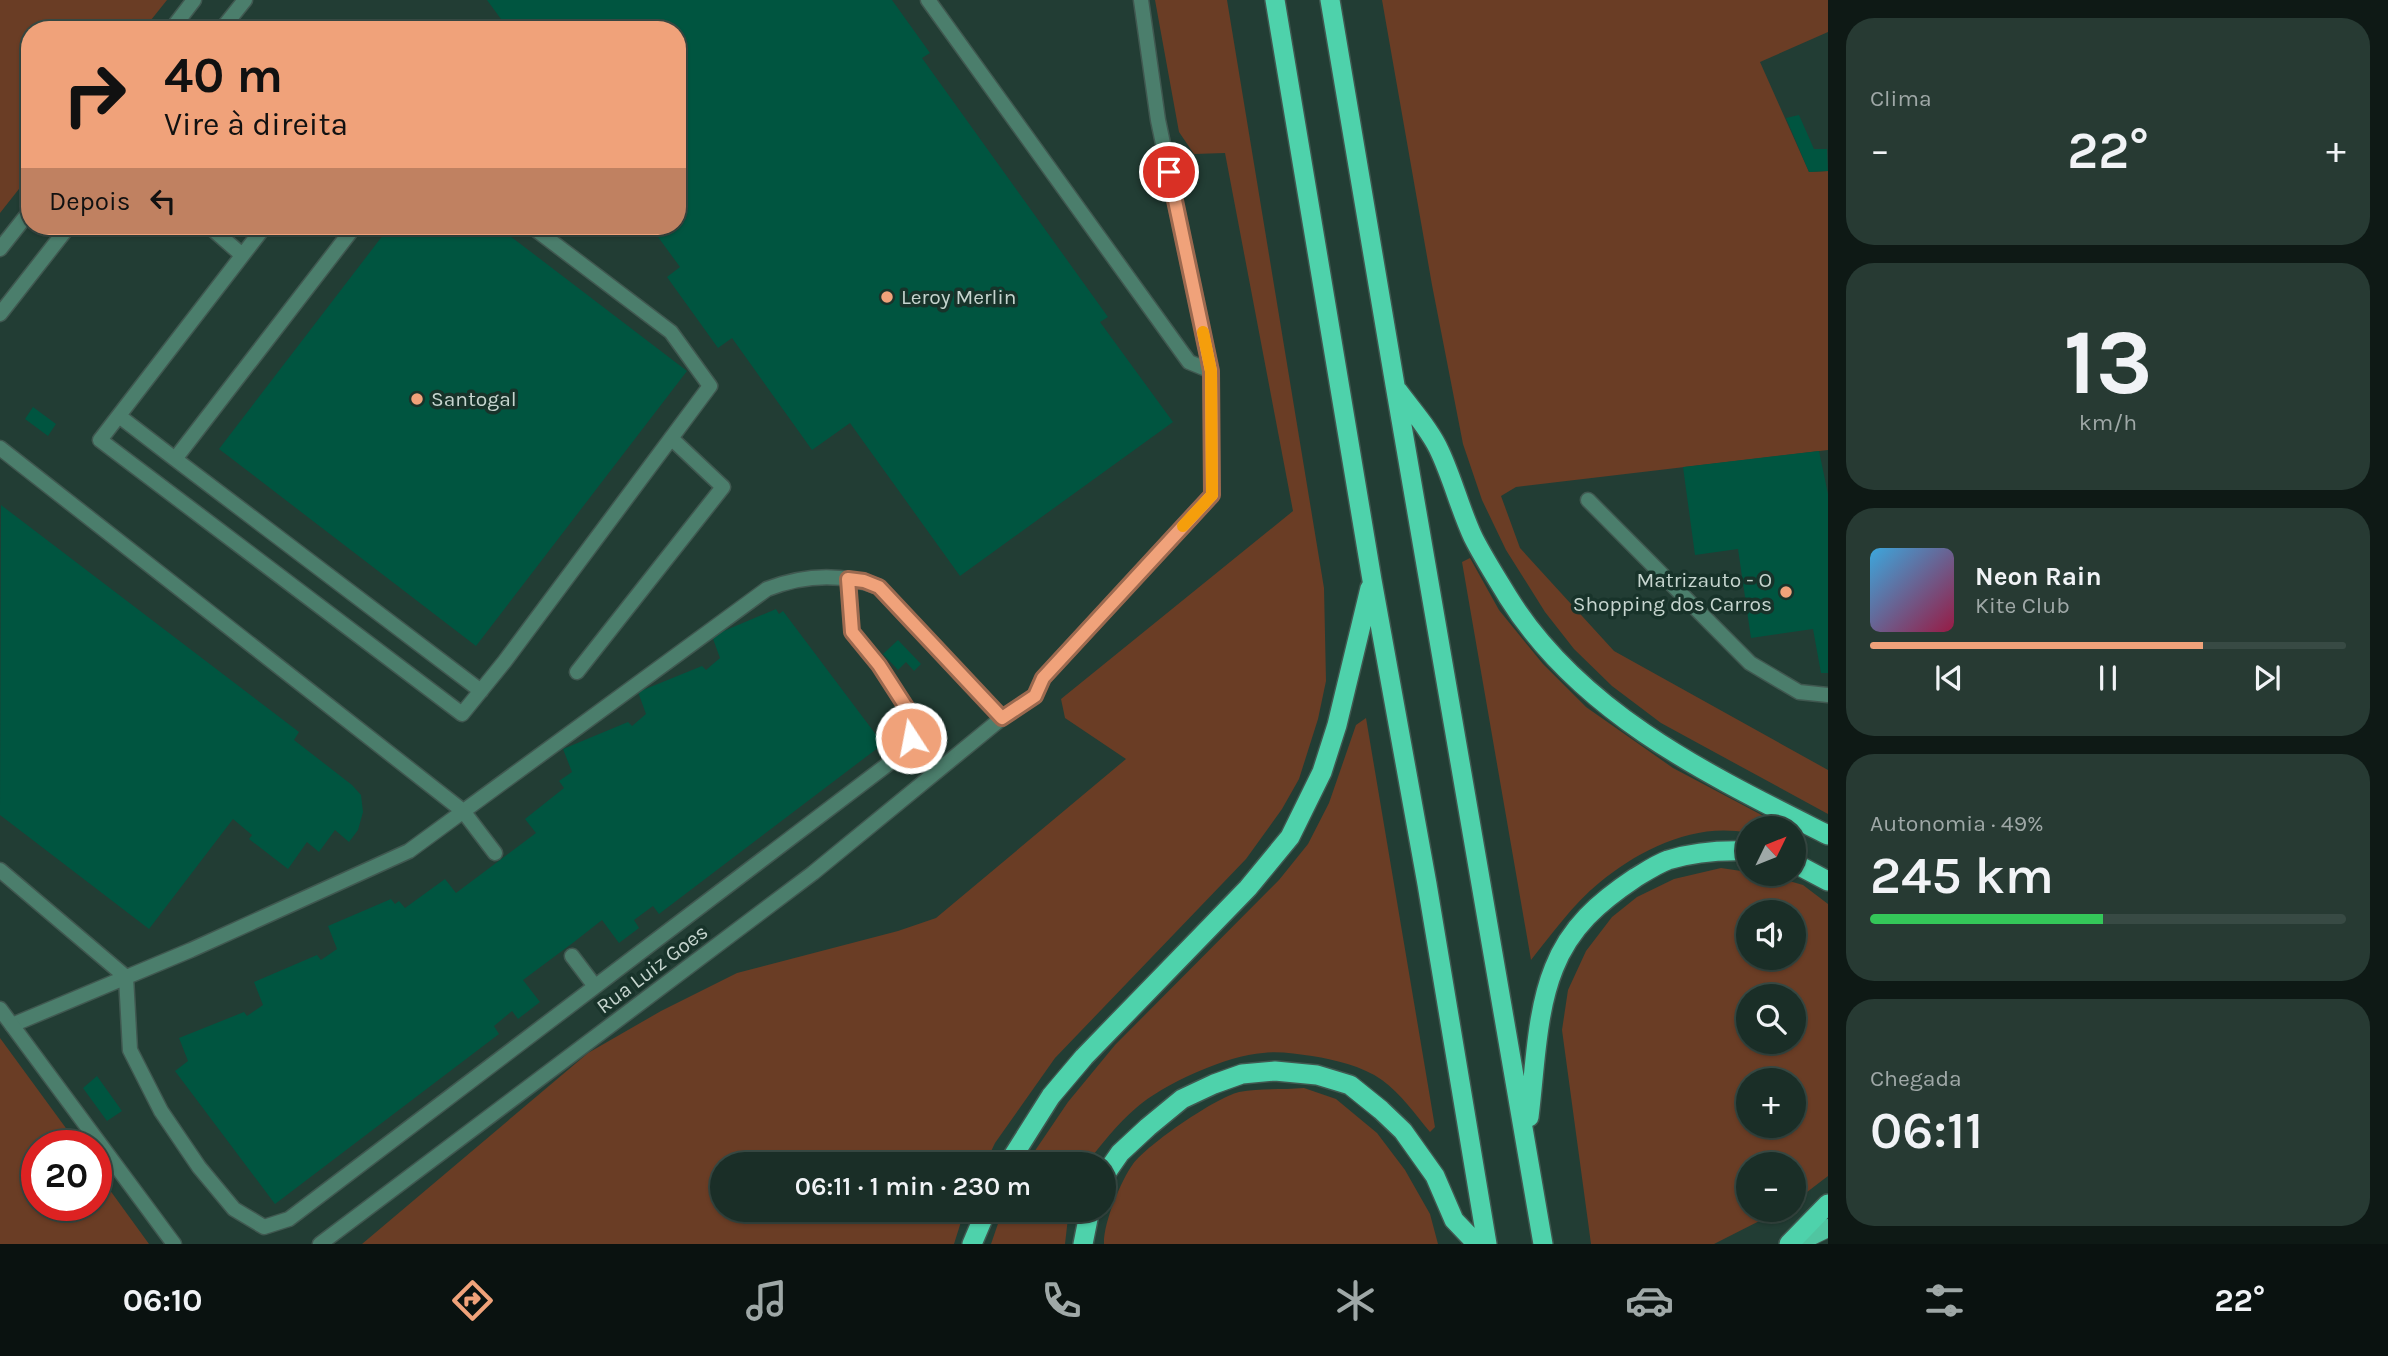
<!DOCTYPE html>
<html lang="pt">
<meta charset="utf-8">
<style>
:root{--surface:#1a2e27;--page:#273a33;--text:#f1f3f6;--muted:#9fa8a7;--line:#384a44;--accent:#f0a27a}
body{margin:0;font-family:Karla,sans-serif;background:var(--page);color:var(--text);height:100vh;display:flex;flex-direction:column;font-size:26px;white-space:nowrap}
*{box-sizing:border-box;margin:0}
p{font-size:23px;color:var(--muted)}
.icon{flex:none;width:38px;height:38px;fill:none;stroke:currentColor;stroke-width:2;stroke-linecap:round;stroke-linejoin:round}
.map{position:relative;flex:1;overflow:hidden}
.side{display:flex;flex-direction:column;gap:18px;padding:18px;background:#0e1915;width:560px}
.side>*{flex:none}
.guide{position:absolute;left:21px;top:21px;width:665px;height:214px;border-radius:28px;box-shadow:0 2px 5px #0004,0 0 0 2px var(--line);background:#f0a27a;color:#111;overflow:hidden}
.needle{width:46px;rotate:47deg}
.controls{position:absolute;left:1736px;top:816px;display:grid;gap:14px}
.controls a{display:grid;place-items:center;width:70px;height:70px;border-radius:50%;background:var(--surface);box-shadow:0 2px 5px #0004,0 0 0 2px var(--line);font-size:35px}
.speed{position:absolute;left:21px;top:1130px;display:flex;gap:14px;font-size:35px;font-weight:700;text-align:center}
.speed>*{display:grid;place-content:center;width:91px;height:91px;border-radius:50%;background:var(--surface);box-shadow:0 2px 5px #0004,0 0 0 2px var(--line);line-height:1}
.speed .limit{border:10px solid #d22;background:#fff;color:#111}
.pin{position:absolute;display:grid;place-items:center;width:60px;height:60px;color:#fff;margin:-30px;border:4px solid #fff;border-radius:50%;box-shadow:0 2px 7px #0007}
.me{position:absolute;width:77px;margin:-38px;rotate:349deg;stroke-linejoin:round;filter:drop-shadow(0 0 5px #0008)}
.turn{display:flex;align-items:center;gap:24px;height:147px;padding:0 28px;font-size:32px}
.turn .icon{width:91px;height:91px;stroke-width:2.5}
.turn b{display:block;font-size:49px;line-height:60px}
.then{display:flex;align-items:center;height:66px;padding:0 28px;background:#0003;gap:14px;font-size:26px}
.big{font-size:52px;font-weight:600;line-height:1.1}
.side .widget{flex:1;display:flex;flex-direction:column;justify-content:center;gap:10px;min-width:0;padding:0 24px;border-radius:28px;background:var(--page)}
.side .dial{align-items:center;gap:0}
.dial b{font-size:91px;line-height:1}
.song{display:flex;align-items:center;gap:21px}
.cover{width:84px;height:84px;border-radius:10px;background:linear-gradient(135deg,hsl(200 70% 55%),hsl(340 70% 35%))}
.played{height:7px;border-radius:4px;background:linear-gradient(90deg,var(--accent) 70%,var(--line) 70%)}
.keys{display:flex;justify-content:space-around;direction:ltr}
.heat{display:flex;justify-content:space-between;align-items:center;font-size:38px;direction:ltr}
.charge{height:10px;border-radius:5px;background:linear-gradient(90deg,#34c759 49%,var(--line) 0)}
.trip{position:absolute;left:710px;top:1152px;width:406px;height:70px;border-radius:35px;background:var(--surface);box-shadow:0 2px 5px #0004,0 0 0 2px var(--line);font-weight:600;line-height:70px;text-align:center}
.menu{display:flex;height:112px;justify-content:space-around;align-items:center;background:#0a1210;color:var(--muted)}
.menu .icon{width:49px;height:49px}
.menu .active{color:var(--accent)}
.menu b{font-size:32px;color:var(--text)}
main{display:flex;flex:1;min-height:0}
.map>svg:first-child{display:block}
.green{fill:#6a3d25;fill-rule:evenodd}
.building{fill:#005540}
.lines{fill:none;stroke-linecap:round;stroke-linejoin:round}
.service-casing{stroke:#405850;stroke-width:17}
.minor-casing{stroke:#405850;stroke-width:17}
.tertiary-casing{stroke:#405850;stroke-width:17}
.primary-casing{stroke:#405850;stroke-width:20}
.trunk-casing{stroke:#405850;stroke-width:22}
.service{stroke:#4b7e6c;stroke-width:14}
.minor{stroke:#4b7e6c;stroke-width:14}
.tertiary{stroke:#4b7e6c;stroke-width:14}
.primary{stroke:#50c5a1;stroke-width:18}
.trunk{stroke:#4ed2ab;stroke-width:19}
.route-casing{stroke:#9c694f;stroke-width:18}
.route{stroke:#f0a27a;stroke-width:12}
.slow{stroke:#f59e0b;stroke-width:12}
.poi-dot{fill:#f0a27a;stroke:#18332a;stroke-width:2.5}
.labels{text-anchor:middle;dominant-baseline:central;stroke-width:7;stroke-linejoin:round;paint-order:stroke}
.poi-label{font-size:21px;fill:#c6d5cf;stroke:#18332a;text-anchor:start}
.street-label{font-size:21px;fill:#c6d5cf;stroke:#18332a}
</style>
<main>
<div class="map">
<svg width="1828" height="1244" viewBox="0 0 1828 1244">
<rect width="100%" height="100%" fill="#223d34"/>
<path class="green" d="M 0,0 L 167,0 L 143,30 L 30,30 L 30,175 L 0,213 Z
M 1155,0 L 1227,0 L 1324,588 L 1326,681 L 1318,719 L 1299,779 L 1282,809 L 1246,859 L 1055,1058 L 995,1143 L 985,1164 L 723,1164 L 723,1209 L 965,1209 L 954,1244 L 362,1244 L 588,1053 L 661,1011 L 737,973 L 898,931 L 936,918 L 1126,759 L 1065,718 L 1061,699 L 1293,511 L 1225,153 L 1194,154 L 1179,132 Z
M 1382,0 L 1828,0 L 1828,32 L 1760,62 L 1809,172 L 1828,171 L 1828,450 L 1516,487 L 1501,496 L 1520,548 L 1614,651 L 1828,770 L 1828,814 L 1661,723 L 1612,686 L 1574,649 L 1545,612 L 1506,550 L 1482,500 L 1463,444 L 1432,285 Z
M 1470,558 L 1499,610 L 1543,664 L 1586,707 L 1673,768 L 1786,828 L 1748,828 L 1748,833 C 1695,822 1639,850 1599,883 C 1574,903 1551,935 1531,960 L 1462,562 Z
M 1366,718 L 1435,1127 L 1430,1132 C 1415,1114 1401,1094 1382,1080 C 1362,1066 1336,1060 1312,1056 C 1296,1054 1279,1051 1263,1053 C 1228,1055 1163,1084 1136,1108 C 1117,1124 1102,1144 1086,1164 L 1026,1164 L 1068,1102 L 1115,1045 L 1279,880 L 1308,844 L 1329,803 L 1356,725 Z
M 1721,868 L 1768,875 L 1803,885 L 1828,904 L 1828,1176 L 1794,1202 L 1794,1164 L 1748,1164 L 1748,1209 L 1783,1209 L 1714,1244 L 1591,1244 L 1562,1030 L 1568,990 L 1586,951 L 1612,917 L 1637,897 L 1674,879 ZM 1748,912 L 1794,912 L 1794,957 L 1748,957 ZM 1748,996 L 1794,996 L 1794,1041 L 1748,1041 ZM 1748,1080 L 1794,1080 L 1794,1125 L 1748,1125 Z
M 0,1038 L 79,1146 L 37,1146 L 37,1206 L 96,1206 L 96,1171 L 149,1244 L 0,1244 Z
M 1304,1088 L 1336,1099 L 1377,1133 L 1405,1170 L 1430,1214 L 1438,1244 L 1104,1244 C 1103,1224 1121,1180 1133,1164 C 1148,1144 1215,1098 1239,1092 C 1260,1088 1283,1090 1304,1088 Z
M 1003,1209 L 1069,1209 L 1065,1244 L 991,1244 Z"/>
<path class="building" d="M 487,0 L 892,0 L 930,53 L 922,58 L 1108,317 L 1100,322 L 1173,422 L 960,576 L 850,423 L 812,450 L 732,338 L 718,348 L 667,277 L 680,267 L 650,226 L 677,226 L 677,30 L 509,30 Z
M 1799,115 L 1814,149 L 1827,149 L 1828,171 L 1809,172 L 1786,118 Z
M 390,226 L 497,226 L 687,371 L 476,646 L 219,449 Z
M 33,407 L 56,424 L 48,436 L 25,419 Z
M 1819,451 L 1828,494 L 1828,673 L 1821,673 L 1813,629 L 1751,638 L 1738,549 L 1695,555 L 1683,467 Z
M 1,505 L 299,732 L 294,740 L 352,785 L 361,795 L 363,812 L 358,830 L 349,842 L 335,830 L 319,852 L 307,842 L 288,869 L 249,839 L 252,835 L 233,819 L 149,929 L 0,815 Z
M 776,609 L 779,614 L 783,611 L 883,744 L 659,914 L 653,906 L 634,920 L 639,928 L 619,943 L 602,920 L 574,942 L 523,980 L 540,1002 L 518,1019 L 512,1011 L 494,1026 L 499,1034 L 275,1204 L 175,1071 L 188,1061 L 179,1038 L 244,1012 L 247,1016 L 263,1005 L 254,982 L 317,955 L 321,960 L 337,949 L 328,926 L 391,899 L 395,904 L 399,901 L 405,908 L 445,879 L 456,893 L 536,833 L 525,819 L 564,788 L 559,781 L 572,772 L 563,749 L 628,722 L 632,726 L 646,714 L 638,692 L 702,666 L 706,670 L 720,658 L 712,636 Z
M 898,640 L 921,664 L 914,671 L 906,662 L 898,670 L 883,654 Z
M 97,1076 L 122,1111 L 107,1121 L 83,1088 Z"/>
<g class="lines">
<defs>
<path id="service" d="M 928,0 L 1189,362 L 1211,371
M 209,226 L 242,255
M 265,226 L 100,440 L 462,714 L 505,661 L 710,386 L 671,332 L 531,226
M 355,226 L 175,459 L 481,691
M 119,416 L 175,459
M 0,448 L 463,811 L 495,853
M 1588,500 L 1750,663 L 1799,692 L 1828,695
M 577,672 L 723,487 L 671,438
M 0,870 L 126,977 L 130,1050 L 161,1111 L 199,1167 L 234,1209 L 264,1227 L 289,1219 L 900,755 L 911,738 L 908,710 L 879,665 L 852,632 L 848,579
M 572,956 L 594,985
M 12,1025 L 191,950 L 409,851 L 767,589 C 803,575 842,573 879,587 L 1002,718
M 320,1244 L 813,873 L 1002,718 L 1035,696 L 1043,678 L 1212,495 L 1211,371 L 1158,120 L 1141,0"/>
<path id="minor" d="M 0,1009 L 174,1244"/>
<path id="tertiary" d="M 171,30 L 194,0
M 221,30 L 245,0
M 0,249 L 30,211
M 0,314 L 69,226"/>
<path id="primary" d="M 1795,1244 L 1828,1228"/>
<path id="trunk" d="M 1275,0 L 1372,580 L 1427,884 L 1487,1244
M 1330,0 L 1395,385 L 1543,1244
M 1398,391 C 1412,410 1431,431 1440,452 C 1453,480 1460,509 1473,537 C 1483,557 1496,577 1508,597 C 1581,714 1709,775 1828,835
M 1794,863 L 1828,881
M 1529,1117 C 1535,1070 1536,1012 1554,968 C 1570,927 1599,902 1635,878 C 1645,872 1657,864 1668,860 C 1694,852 1722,850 1748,851
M 1008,1164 L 1051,1096 L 1084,1057 L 1248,888 L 1290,837 L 1322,772 L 1337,725 L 1370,588
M 1104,1176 L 1120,1153 L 1148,1127 L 1182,1099 L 1214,1084 L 1242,1074 L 1275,1071 L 1317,1075 L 1350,1085 L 1381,1110 L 1403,1131 L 1435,1176 L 1454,1220 L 1477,1244
M 972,1244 L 987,1209
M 1083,1244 L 1090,1209
M 1789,1244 L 1828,1204"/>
</defs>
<use href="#service" class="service-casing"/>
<use href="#minor" class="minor-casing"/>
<use href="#tertiary" class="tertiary-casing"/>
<use href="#primary" class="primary-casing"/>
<use href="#trunk" class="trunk-casing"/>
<use href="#service" class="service"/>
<use href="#minor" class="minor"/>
<use href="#tertiary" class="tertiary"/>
<use href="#primary" class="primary"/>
<use href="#trunk" class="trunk"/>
</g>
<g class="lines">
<defs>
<path id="route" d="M 911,738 L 908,710 L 879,665 L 852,632 L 848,579 L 864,581 L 879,587 L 1002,718 L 1035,696 L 1043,678 L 1212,495 L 1211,371 L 1169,172"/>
</defs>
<use href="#route" class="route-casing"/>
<use href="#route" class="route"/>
<path class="slow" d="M 1183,526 L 1212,495 L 1211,371 L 1203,332"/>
</g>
<g class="poi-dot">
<circle cx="887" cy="297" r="7"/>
<circle cx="417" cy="399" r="7"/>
<circle cx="1786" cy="592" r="7"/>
</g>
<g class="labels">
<g class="poi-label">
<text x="901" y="297">Leroy Merlin</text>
<text x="431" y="399">Santogal</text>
<text x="1772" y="580" text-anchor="end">Matrizauto - O<tspan x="1772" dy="24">Shopping dos Carros</tspan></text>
</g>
<g class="street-label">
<text transform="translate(652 969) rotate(-37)">Rua Luiz Goes</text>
</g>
</g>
</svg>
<div class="controls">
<a><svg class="needle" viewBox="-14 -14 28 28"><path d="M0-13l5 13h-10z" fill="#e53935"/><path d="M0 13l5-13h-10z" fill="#9fa8a7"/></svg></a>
<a><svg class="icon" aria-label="sound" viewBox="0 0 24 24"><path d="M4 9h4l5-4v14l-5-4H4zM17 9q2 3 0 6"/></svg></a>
<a><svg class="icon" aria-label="search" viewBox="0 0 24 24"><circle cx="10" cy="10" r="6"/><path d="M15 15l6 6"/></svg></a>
<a>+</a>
<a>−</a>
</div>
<div class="speed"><div class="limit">20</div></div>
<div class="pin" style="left:1169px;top:172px;background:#d93025"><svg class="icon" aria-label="arrive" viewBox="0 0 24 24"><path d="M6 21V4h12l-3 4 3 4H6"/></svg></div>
<svg class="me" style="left:911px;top:738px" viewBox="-20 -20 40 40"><circle r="17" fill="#f0a27a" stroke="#fff" stroke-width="3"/><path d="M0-11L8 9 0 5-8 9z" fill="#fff"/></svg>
<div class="trip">06:11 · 1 min · 230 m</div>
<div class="guide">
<div class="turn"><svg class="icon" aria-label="right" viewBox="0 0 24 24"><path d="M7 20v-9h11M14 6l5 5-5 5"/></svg><div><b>40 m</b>Vire à direita</div></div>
<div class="then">Depois<svg class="icon" aria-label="left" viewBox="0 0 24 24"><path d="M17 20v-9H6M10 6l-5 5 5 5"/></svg></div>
</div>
</div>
<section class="side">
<div class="widget"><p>Clima</p>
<div class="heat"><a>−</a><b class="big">22°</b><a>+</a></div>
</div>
<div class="widget dial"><b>13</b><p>km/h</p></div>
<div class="widget">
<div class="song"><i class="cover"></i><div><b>Neon Rain</b><p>Kite Club</p></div></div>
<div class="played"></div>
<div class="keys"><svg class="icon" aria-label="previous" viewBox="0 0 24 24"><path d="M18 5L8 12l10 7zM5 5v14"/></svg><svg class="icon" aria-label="pause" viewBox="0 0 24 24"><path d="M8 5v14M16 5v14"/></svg><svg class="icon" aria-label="next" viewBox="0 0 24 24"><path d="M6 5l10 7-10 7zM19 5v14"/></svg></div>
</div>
<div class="widget"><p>Autonomia · 49%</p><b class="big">245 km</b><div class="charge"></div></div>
<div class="widget"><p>Chegada</p><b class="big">06:11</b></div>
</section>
</main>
<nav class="menu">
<b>06:10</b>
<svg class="icon active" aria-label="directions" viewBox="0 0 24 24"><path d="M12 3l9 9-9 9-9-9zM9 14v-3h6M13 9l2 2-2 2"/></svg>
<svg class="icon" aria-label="music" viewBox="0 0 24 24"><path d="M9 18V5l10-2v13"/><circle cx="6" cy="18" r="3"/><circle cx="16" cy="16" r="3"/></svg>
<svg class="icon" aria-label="phone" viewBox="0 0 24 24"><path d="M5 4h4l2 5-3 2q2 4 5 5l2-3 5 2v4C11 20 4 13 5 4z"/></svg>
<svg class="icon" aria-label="climate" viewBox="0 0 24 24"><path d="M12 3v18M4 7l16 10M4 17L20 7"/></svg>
<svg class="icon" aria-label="car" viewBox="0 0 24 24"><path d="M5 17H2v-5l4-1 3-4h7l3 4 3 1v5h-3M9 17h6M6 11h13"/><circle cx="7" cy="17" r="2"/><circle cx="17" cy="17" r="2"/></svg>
<svg class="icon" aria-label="filters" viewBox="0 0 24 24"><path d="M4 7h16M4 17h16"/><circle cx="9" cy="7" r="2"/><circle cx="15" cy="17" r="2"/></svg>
<b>22°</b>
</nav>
